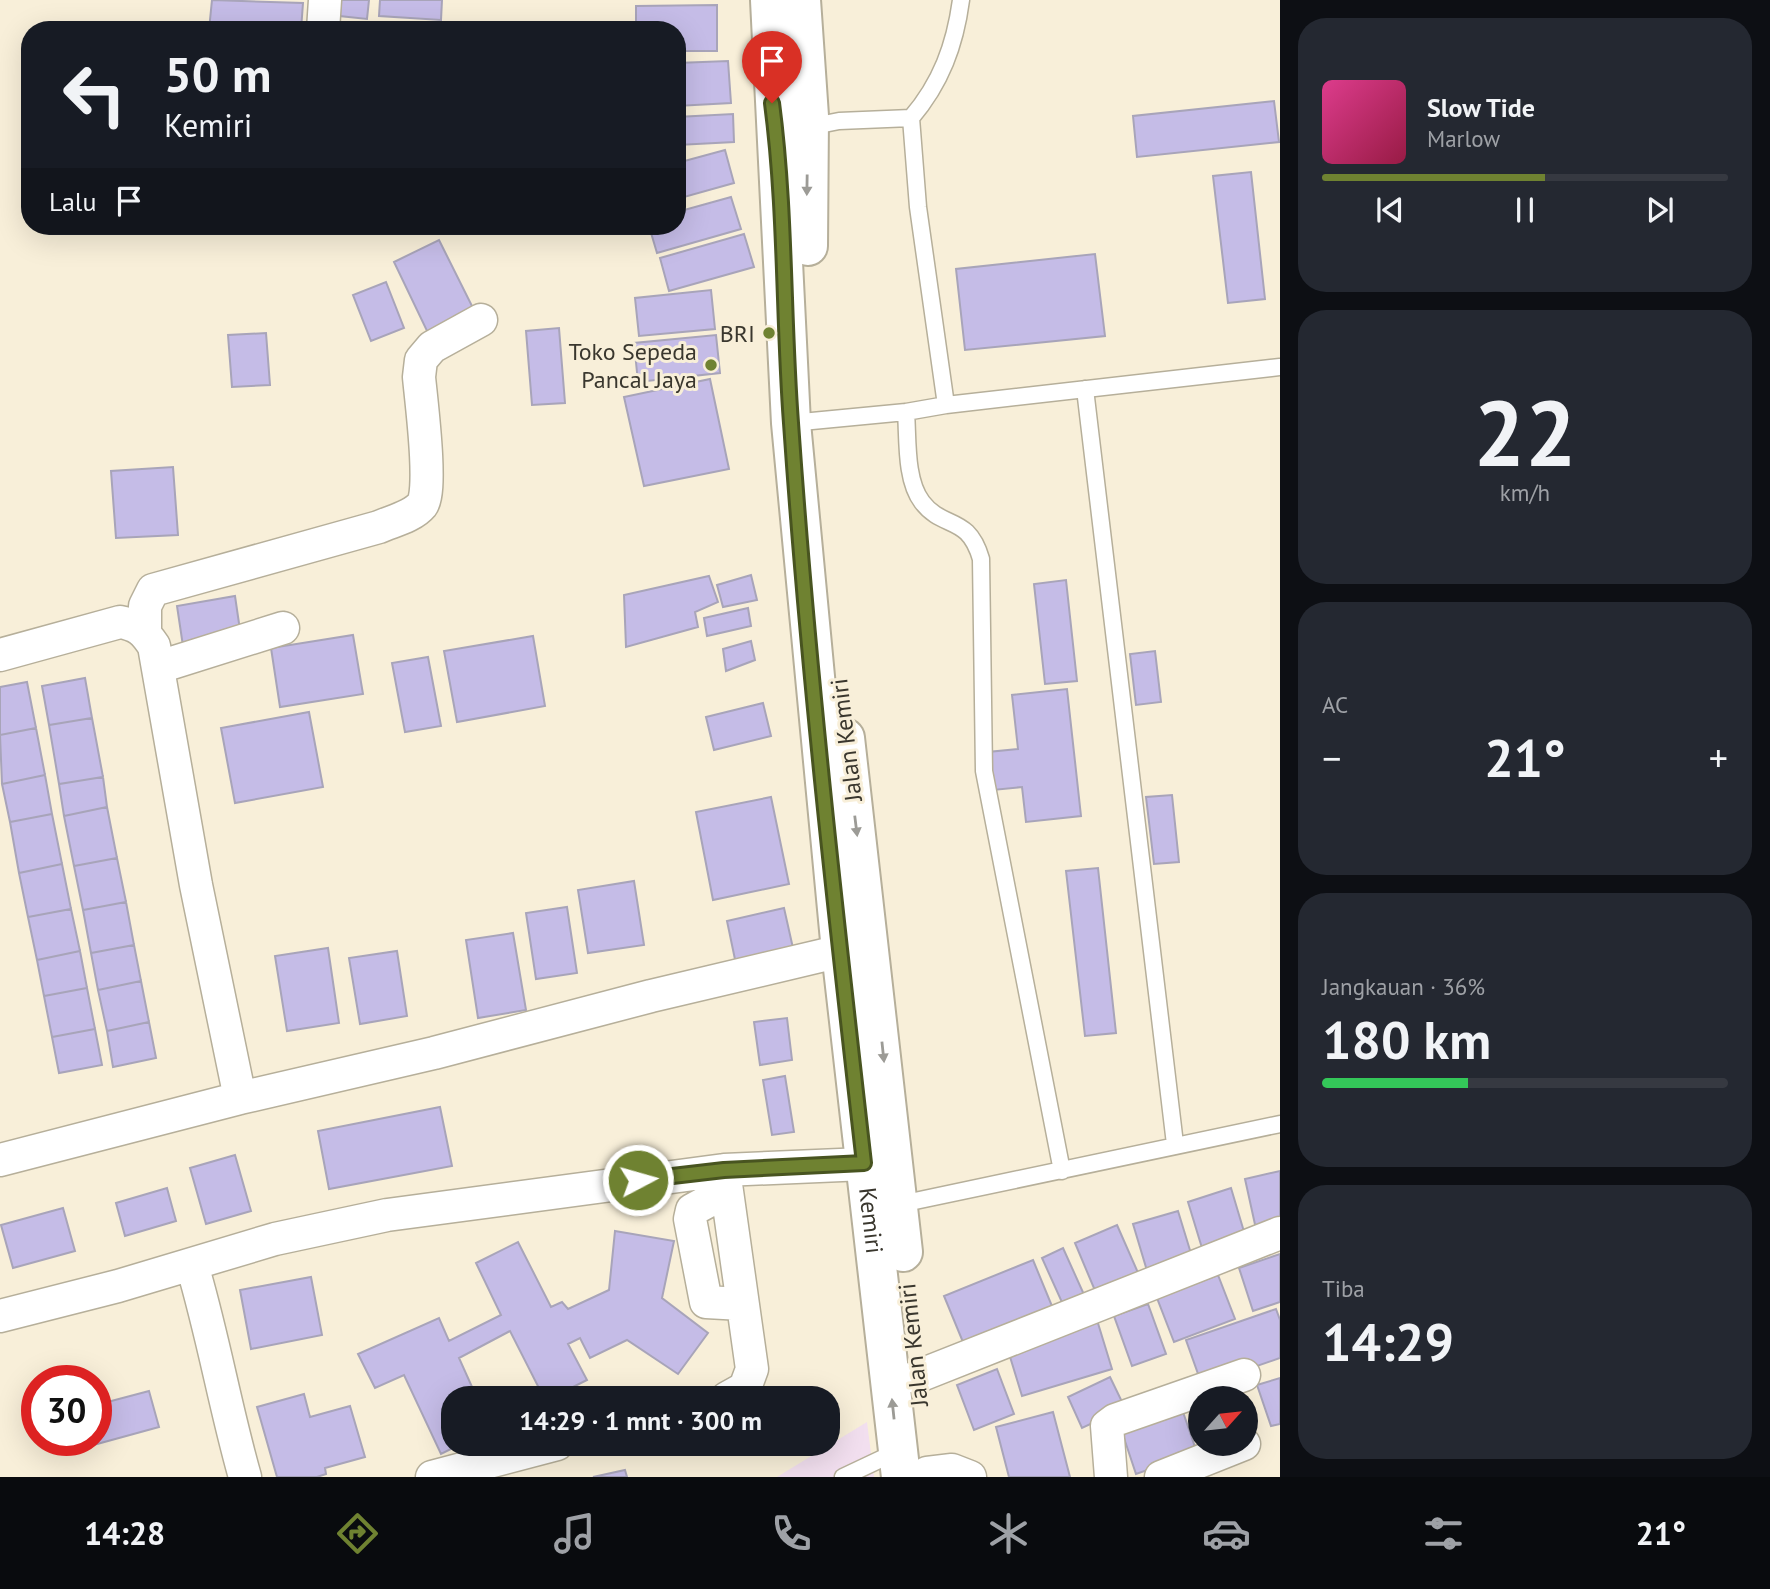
<!DOCTYPE html>
<html lang="id">
<meta charset="utf-8">
<style>
:root{--surface:#171b24;--page:#242831;--text:#f1f3f6;--muted:#9ea1a6;--line:#363941;--accent:#6f8231}
body{margin:0;font-family:"PT Sans",sans-serif;background:var(--page);color:var(--text);height:100vh;display:flex;flex-direction:column;font-size:26px;white-space:nowrap}
*{box-sizing:border-box;margin:0}
p{font-size:23px;color:var(--muted)}
.icon{flex:none;width:38px;height:38px;fill:none;stroke:currentColor;stroke-width:2;stroke-linecap:round;stroke-linejoin:round}
.map{position:relative;flex:1;overflow:hidden}
.panel{display:flex;flex-direction:column;gap:18px;padding:18px;background:#0d0f14;width:490px}
.panel>*{flex:none}
.guide{position:absolute;left:21px;top:21px;width:665px;height:214px;border-radius:28px;box-shadow:0 7px 28px #0002;background:#171b24;color:var(--text);overflow:hidden}
.needle{width:46px;rotate:63deg}
.tools{position:absolute;left:1188px;top:1386px;display:grid;gap:14px}
.tools a{display:grid;place-items:center;width:70px;height:70px;border-radius:50%;background:var(--surface);box-shadow:0 7px 28px #0002;font-size:35px}
.speed{position:absolute;left:21px;top:1365px;display:flex;gap:14px;font-size:35px;font-weight:700;text-align:center}
.speed>*{display:grid;place-content:center;width:91px;height:91px;border-radius:50%;background:var(--surface);box-shadow:0 7px 28px #0002;line-height:1}
.speed .limit{border:10px solid #d22;background:#fff;color:#111}
.pin{position:absolute;display:grid;place-items:center;width:60px;height:60px;color:#fff;margin:-72px -30px;border-radius:50% 50% 50% 0;rotate:-45deg;box-shadow:0 0 7px #0007}
.pin .icon{rotate:45deg}
.me{position:absolute;width:77px;margin:-38px;rotate:84deg;stroke-linejoin:round;filter:drop-shadow(0 0 5px #0008)}
.turn{display:flex;align-items:center;gap:24px;height:147px;padding:0 28px;font-size:32px}
.turn .icon{width:91px;height:91px;stroke-width:2.5}
.turn b{display:block;font-size:49px;line-height:60px}
.then{display:flex;align-items:center;height:66px;padding:0 28px;background:#0003;gap:14px;font-size:26px}
.big{font-size:52px;font-weight:600;line-height:1.1}
.panel .tile{flex:1;display:flex;flex-direction:column;justify-content:center;gap:10px;min-width:0;padding:0 24px;border-radius:28px;background:var(--page)}
.panel .dial{align-items:center;gap:0}
.dial b{font-size:91px;line-height:1}
.song{display:flex;align-items:center;gap:21px}
.cover{width:84px;height:84px;border-radius:10px;background:linear-gradient(135deg,hsl(330 70% 55%),hsl(340 70% 35%))}
.played{height:7px;border-radius:4px;background:linear-gradient(90deg,var(--accent) 55%,var(--line) 55%)}
.keys{display:flex;justify-content:space-around;direction:ltr}
.heat{display:flex;justify-content:space-between;align-items:center;font-size:38px;direction:ltr}
.charge{height:10px;border-radius:5px;background:linear-gradient(90deg,#34c759 36%,var(--line) 0)}
.trip{position:absolute;left:441px;top:1386px;width:399px;height:70px;border-radius:28px;background:var(--surface);box-shadow:0 7px 28px #0002;font-weight:600;line-height:70px;text-align:center}
.menu{display:flex;height:112px;justify-content:space-around;align-items:center;background:#090b0e;color:var(--muted)}
.menu .icon{width:49px;height:49px}
.menu .active{color:var(--accent)}
.menu b{font-size:32px;color:var(--text)}
main{display:flex;flex:1;min-height:0}
.map>svg:first-child{display:block}
.commercial{fill:#f2dfef}
.building{fill:#c5bce7;stroke:#a8a4b9;stroke-width:2}
.lines{fill:none;stroke-linecap:round;stroke-linejoin:round}
.service-casing{stroke:#b6af9a;stroke-width:19}
.minor-casing{stroke:#b6af9a;stroke-width:35}
.trunk-casing{stroke:#b6af9a;stroke-width:42}
.service{stroke:#fff;stroke-width:16}
.minor{stroke:#fff;stroke-width:32}
.trunk{stroke:#fff;stroke-width:38}
.oneway{fill:#9c9b96}
.route-casing{stroke:#485420;stroke-width:18}
.route{stroke:#6f8231;stroke-width:12}
.poi-dot{fill:#6f8231;stroke:#f8efd9;stroke-width:2.5}
.labels{text-anchor:middle;dominant-baseline:central;stroke-width:6;stroke-linejoin:round;paint-order:stroke}
.poi-label{font-size:24px;fill:#3a372e;stroke:#f8efd9;text-anchor:end}
.street-label{font-size:24px;fill:#3a372e;stroke:#f8efd9}
</style>
<main>
<div class="map">
<svg width="1280" height="1477" viewBox="0 0 1280 1477">
<rect width="100%" height="100%" fill="#f8efd9"/>
<path class="commercial" d="M 867,1422 L 874,1477 L 777,1477 Z"/>
<path class="building" d="M 212,0 L 303,3 L 301,30 L 209,30 Z
M 332,0 L 369,0 L 367,19 L 330,15 Z
M 380,0 L 442,0 L 441,20 L 379,16 Z
M 717,5 L 717,51 L 677,51 L 677,30 L 636,30 L 636,6 Z
M 728,61 L 731,103 L 677,106 L 677,63 Z
M 1274,101 L 1279,142 L 1137,157 L 1133,116 Z
M 733,114 L 734,142 L 678,145 L 677,117 Z
M 725,150 L 734,183 L 677,199 L 677,163 Z
M 1251,172 L 1265,299 L 1228,303 L 1213,176 Z
M 731,197 L 741,229 L 657,253 L 649,226 L 677,226 L 677,212 Z
M 744,234 L 754,267 L 669,291 L 660,258 Z
M 439,240 L 474,310 L 428,333 L 394,262 Z
M 1095,254 L 1105,336 L 965,350 L 956,269 Z
M 386,282 L 404,328 L 371,341 L 353,295 Z
M 711,290 L 715,329 L 639,336 L 635,298 Z
M 559,328 L 565,403 L 532,405 L 526,331 Z
M 266,333 L 270,385 L 232,387 L 228,335 Z
M 716,335 L 720,373 L 638,382 L 634,343 Z
M 710,379 L 729,469 L 644,486 L 624,397 Z
M 173,467 L 178,535 L 116,538 L 111,471 Z
M 751,575 L 757,600 L 723,607 L 717,585 Z
M 709,576 L 718,602 L 695,612 L 698,627 L 626,647 L 624,595 Z
M 1066,580 L 1077,681 L 1045,684 L 1034,584 Z
M 235,596 L 241,637 L 183,646 L 177,606 Z
M 748,608 L 751,626 L 707,636 L 704,618 Z
M 353,635 L 363,694 L 280,707 L 271,648 Z
M 533,636 L 545,706 L 457,722 L 444,651 Z
M 751,641 L 755,660 L 726,671 L 723,649 Z
M 1155,651 L 1161,702 L 1136,705 L 1130,654 Z
M 428,657 L 441,726 L 405,732 L 392,663 Z
M 85,678 L 92,718 L 49,725 L 42,686 Z
M 27,682 L 36,728 L 0,735 L 0,687 Z
M 1067,689 L 1081,816 L 1026,822 L 1022,787 L 993,790 L 988,752 L 1018,749 L 1012,695 Z
M 763,703 L 771,736 L 714,750 L 706,717 Z
M 309,712 L 323,787 L 235,803 L 221,728 Z
M 92,718 L 103,777 L 59,784 L 49,725 Z
M 36,728 L 45,775 L 2,784 L 0,735 Z
M 45,775 L 52,814 L 10,822 L 2,784 Z
M 103,777 L 107,807 L 64,816 L 59,784 Z
M 1172,795 L 1179,862 L 1154,864 L 1146,797 Z
M 771,797 L 789,884 L 713,900 L 696,812 Z
M 107,807 L 117,858 L 74,866 L 64,816 Z
M 52,814 L 62,864 L 19,873 L 10,822 Z
M 117,858 L 126,902 L 83,910 L 74,866 Z
M 62,864 L 71,909 L 28,917 L 19,873 Z
M 1098,868 L 1116,1033 L 1085,1036 L 1066,871 Z
M 634,881 L 644,945 L 588,953 L 578,890 Z
M 126,902 L 134,945 L 91,953 L 83,910 Z
M 567,907 L 577,973 L 536,979 L 526,913 Z
M 784,908 L 795,957 L 737,969 L 727,921 Z
M 71,909 L 80,951 L 37,960 L 28,917 Z
M 513,933 L 526,1010 L 478,1018 L 466,940 Z
M 134,945 L 141,981 L 98,990 L 91,953 Z
M 328,948 L 339,1023 L 287,1031 L 275,956 Z
M 80,951 L 87,988 L 44,996 L 37,960 Z
M 397,951 L 407,1016 L 360,1024 L 349,958 Z
M 141,981 L 149,1022 L 107,1031 L 98,990 Z
M 87,988 L 95,1029 L 52,1037 L 44,996 Z
M 787,1018 L 792,1060 L 760,1065 L 754,1022 Z
M 149,1022 L 156,1058 L 113,1067 L 107,1031 Z
M 95,1029 L 102,1065 L 59,1073 L 52,1037 Z
M 785,1076 L 794,1132 L 772,1135 L 763,1080 Z
M 440,1107 L 452,1166 L 329,1189 L 318,1131 Z
M 235,1155 L 251,1211 L 206,1224 L 190,1168 Z
M 1280,1171 L 1280,1223 L 1256,1229 L 1245,1179 Z
M 167,1188 L 176,1221 L 125,1236 L 116,1203 Z
M 1231,1188 L 1245,1235 L 1202,1248 L 1188,1202 Z
M 63,1208 L 75,1251 L 13,1268 L 1,1225 Z
M 1178,1211 L 1193,1260 L 1148,1274 L 1133,1224 Z
M 1117,1225 L 1139,1275 L 1096,1293 L 1075,1243 Z
M 615,1231 L 674,1241 L 662,1298 L 708,1333 L 678,1374 L 627,1340 L 590,1358 L 580,1338 L 568,1344 L 587,1380 L 551,1398 L 544,1398 L 510,1331 L 459,1358 L 477,1398 L 453,1398 L 453,1444 L 461,1444 L 441,1454 L 404,1375 L 375,1388 L 358,1354 L 439,1318 L 449,1341 L 501,1315 L 476,1263 L 518,1242 L 551,1307 L 562,1302 L 568,1309 L 609,1290 Z
M 1063,1248 L 1086,1299 L 1065,1309 L 1042,1258 Z
M 1280,1254 L 1280,1302 L 1253,1311 L 1239,1268 Z
M 1033,1260 L 1054,1311 L 965,1347 L 944,1296 Z
M 1218,1275 L 1235,1319 L 1174,1342 L 1157,1298 Z
M 311,1277 L 322,1335 L 251,1349 L 240,1290 Z
M 1148,1304 L 1166,1354 L 1132,1366 L 1114,1316 Z
M 1276,1309 L 1280,1320 L 1280,1358 L 1202,1385 L 1186,1340 Z
M 1097,1320 L 1112,1369 L 1022,1396 L 1007,1347 Z
M 997,1369 L 1014,1414 L 974,1430 L 957,1385 Z
M 1110,1377 L 1125,1408 L 1082,1428 L 1068,1397 Z
M 1280,1378 L 1280,1424 L 1271,1426 L 1257,1385 Z
M 149,1391 L 159,1427 L 68,1452 L 64,1440 L 96,1440 L 96,1405 Z
M 304,1394 L 310,1417 L 350,1406 L 365,1457 L 325,1468 L 326,1474 L 317,1477 L 277,1477 L 257,1407 Z
M 1053,1412 L 1070,1477 L 1009,1477 L 996,1427 Z
M 1183,1412 L 1197,1453 L 1136,1474 L 1122,1432 Z
M 625,1470 L 627,1477 L 593,1477 Z"/>
<g class="lines">
<defs>
<path id="service" d="M 809,127 L 839,121 L 911,118
M 1085,389 L 1175,1144
M 946,405 L 918,207 L 911,118 C 941,83 955,45 961,0
M 906,412 C 908,438 905,480 922,502 C 943,530 968,514 981,559 L 984,771 L 1062,1171
M 791,423 L 906,412 L 946,405 L 1280,367
M 896,1205 L 1280,1124
M 843,1477 L 898,1451"/>
<path id="minor" d="M 323,30 L 325,0
M 145,632 L 145,606 L 153,590 L 379,527 C 392,521 412,517 422,505 C 433,491 421,399 419,377 L 421,360 L 432,347 L 481,320
M 0,655 L 120,622 C 138,625 144,631 154,646 L 196,885 L 240,1098
M 159,667 L 283,628
M 0,1160 L 240,1098 L 434,1053 L 651,996 L 841,951
M 724,1170 L 752,1369 L 745,1388 L 727,1398
M 727,1191 L 692,1210 L 690,1219 L 706,1302 L 742,1304
M 192,1265 C 213,1335 225,1407 245,1477
M 0,1316 L 118,1286 L 275,1239 L 387,1215 L 724,1170 L 888,1163
M 916,1377 L 1280,1233
M 927,1473 L 952,1470 L 970,1477
M 432,1477 L 557,1444
M 1111,1477 L 1107,1426 L 1115,1420 L 1244,1375
M 1161,1477 L 1244,1444"/>
<g id="trunk">
<path id="s1" d="M 770,0 L 791,423 L 841,951 L 901,1477"/>
<path d="M 801,0 L 809,116 L 808,246"/>
<path d="M 845,738 L 903,1252"/>
</g>
</defs>
<use href="#service" class="service-casing"/>
<use href="#minor" class="minor-casing"/>
<use href="#trunk" class="trunk-casing"/>
<use href="#service" class="service"/>
<use href="#minor" class="minor"/>
<use href="#trunk" class="trunk"/>
</g>
<defs><path id="oneway-solid" d="M-6-.8H1V-3.2L6.5 0L1 3.2V.8H-6Z" transform="scale(1.75)"/></defs>
<g class="oneway">
<use href="#oneway-solid" transform="translate(807 185) rotate(91)"/>
<use href="#oneway-solid" transform="translate(856 826) rotate(83)"/>
<use href="#oneway-solid" transform="translate(883 1052) rotate(84)"/>
<use href="#oneway-solid" transform="translate(893 1409) rotate(-96)"/>
</g>
<g class="lines">
<defs>
<path id="route" d="M 638,1180 L 724,1170 L 864,1163 C 836,917 808,670 791,423 C 783,317 786,209 772,103"/>
</defs>
<use href="#route" class="route-casing"/>
<use href="#route" class="route"/>
</g>
<g class="poi-dot">
<circle cx="769" cy="333" r="7"/>
<circle cx="711" cy="365" r="7"/>
</g>
<g class="labels">
<g class="poi-label">
<text x="755" y="333">BRI</text>
<text x="697" y="351">Toko Sepeda<tspan x="697" dy="28">Pancal Jaya</tspan></text>
</g>
<g class="street-label">
<text transform="translate(846 740) rotate(-97)">Jalan Kemiri</text>
<text stroke="none"><textPath href="#s1" startOffset="1225">Kemiri</textPath></text>
<text transform="translate(913 1345) rotate(-96)">Jalan Kemiri</text>
</g>
</g>
</svg>
<div class="tools">
<a><svg class="needle" viewBox="-14 -14 28 28"><path d="M0-13l5 13h-10z" fill="#e53935"/><path d="M0 13l5-13h-10z" fill="#9ea1a6"/></svg></a>
</div>
<div class="speed"><div class="limit">30</div></div>
<div class="pin" style="left:772px;top:103px;background:#d93025"><svg class="icon" aria-label="arrive" viewBox="0 0 24 24"><path d="M6 21V4h12l-3 4 3 4H6"/></svg></div>
<svg class="me" style="left:638px;top:1180px" viewBox="-20 -20 40 40"><circle r="17" fill="#6f8231" stroke="#fff" stroke-width="3"/><path d="M0-11L8 9 0 5-8 9z" fill="#fff"/></svg>
<div class="trip">14:29 · 1 mnt · 300 m</div>
<div class="guide">
<div class="turn"><svg class="icon" aria-label="left" viewBox="0 0 24 24"><path d="M17 20v-9H6M10 6l-5 5 5 5"/></svg><div><b>50 m</b>Kemiri</div></div>
<div class="then">Lalu<svg class="icon" aria-label="arrive" viewBox="0 0 24 24"><path d="M6 21V4h12l-3 4 3 4H6"/></svg></div>
</div>
</div>
<section class="panel">
<div class="tile">
<div class="song"><i class="cover"></i><div><b>Slow Tide</b><p>Marlow</p></div></div>
<div class="played"></div>
<div class="keys"><svg class="icon" aria-label="previous" viewBox="0 0 24 24"><path d="M18 5L8 12l10 7zM5 5v14"/></svg><svg class="icon" aria-label="pause" viewBox="0 0 24 24"><path d="M8 5v14M16 5v14"/></svg><svg class="icon" aria-label="next" viewBox="0 0 24 24"><path d="M6 5l10 7-10 7zM19 5v14"/></svg></div>
</div>
<div class="tile dial"><b>22</b><p>km/h</p></div>
<div class="tile"><p>AC</p>
<div class="heat"><a>−</a><b class="big">21°</b><a>+</a></div>
</div>
<div class="tile"><p>Jangkauan · 36%</p><b class="big">180 km</b><div class="charge"></div></div>
<div class="tile"><p>Tiba</p><b class="big">14:29</b></div>
</section>
</main>
<nav class="menu">
<b>14:28</b>
<svg class="icon active" aria-label="directions" viewBox="0 0 24 24"><path d="M12 3l9 9-9 9-9-9zM9 14v-3h6M13 9l2 2-2 2"/></svg>
<svg class="icon" aria-label="music" viewBox="0 0 24 24"><path d="M9 18V5l10-2v13"/><circle cx="6" cy="18" r="3"/><circle cx="16" cy="16" r="3"/></svg>
<svg class="icon" aria-label="phone" viewBox="0 0 24 24"><path d="M5 4h4l2 5-3 2q2 4 5 5l2-3 5 2v4C11 20 4 13 5 4z"/></svg>
<svg class="icon" aria-label="climate" viewBox="0 0 24 24"><path d="M12 3v18M4 7l16 10M4 17L20 7"/></svg>
<svg class="icon" aria-label="car" viewBox="0 0 24 24"><path d="M5 17H2v-5l4-1 3-4h7l3 4 3 1v5h-3M9 17h6M6 11h13"/><circle cx="7" cy="17" r="2"/><circle cx="17" cy="17" r="2"/></svg>
<svg class="icon" aria-label="filters" viewBox="0 0 24 24"><path d="M4 7h16M4 17h16"/><circle cx="9" cy="7" r="2"/><circle cx="15" cy="17" r="2"/></svg>
<b>21°</b>
</nav>
